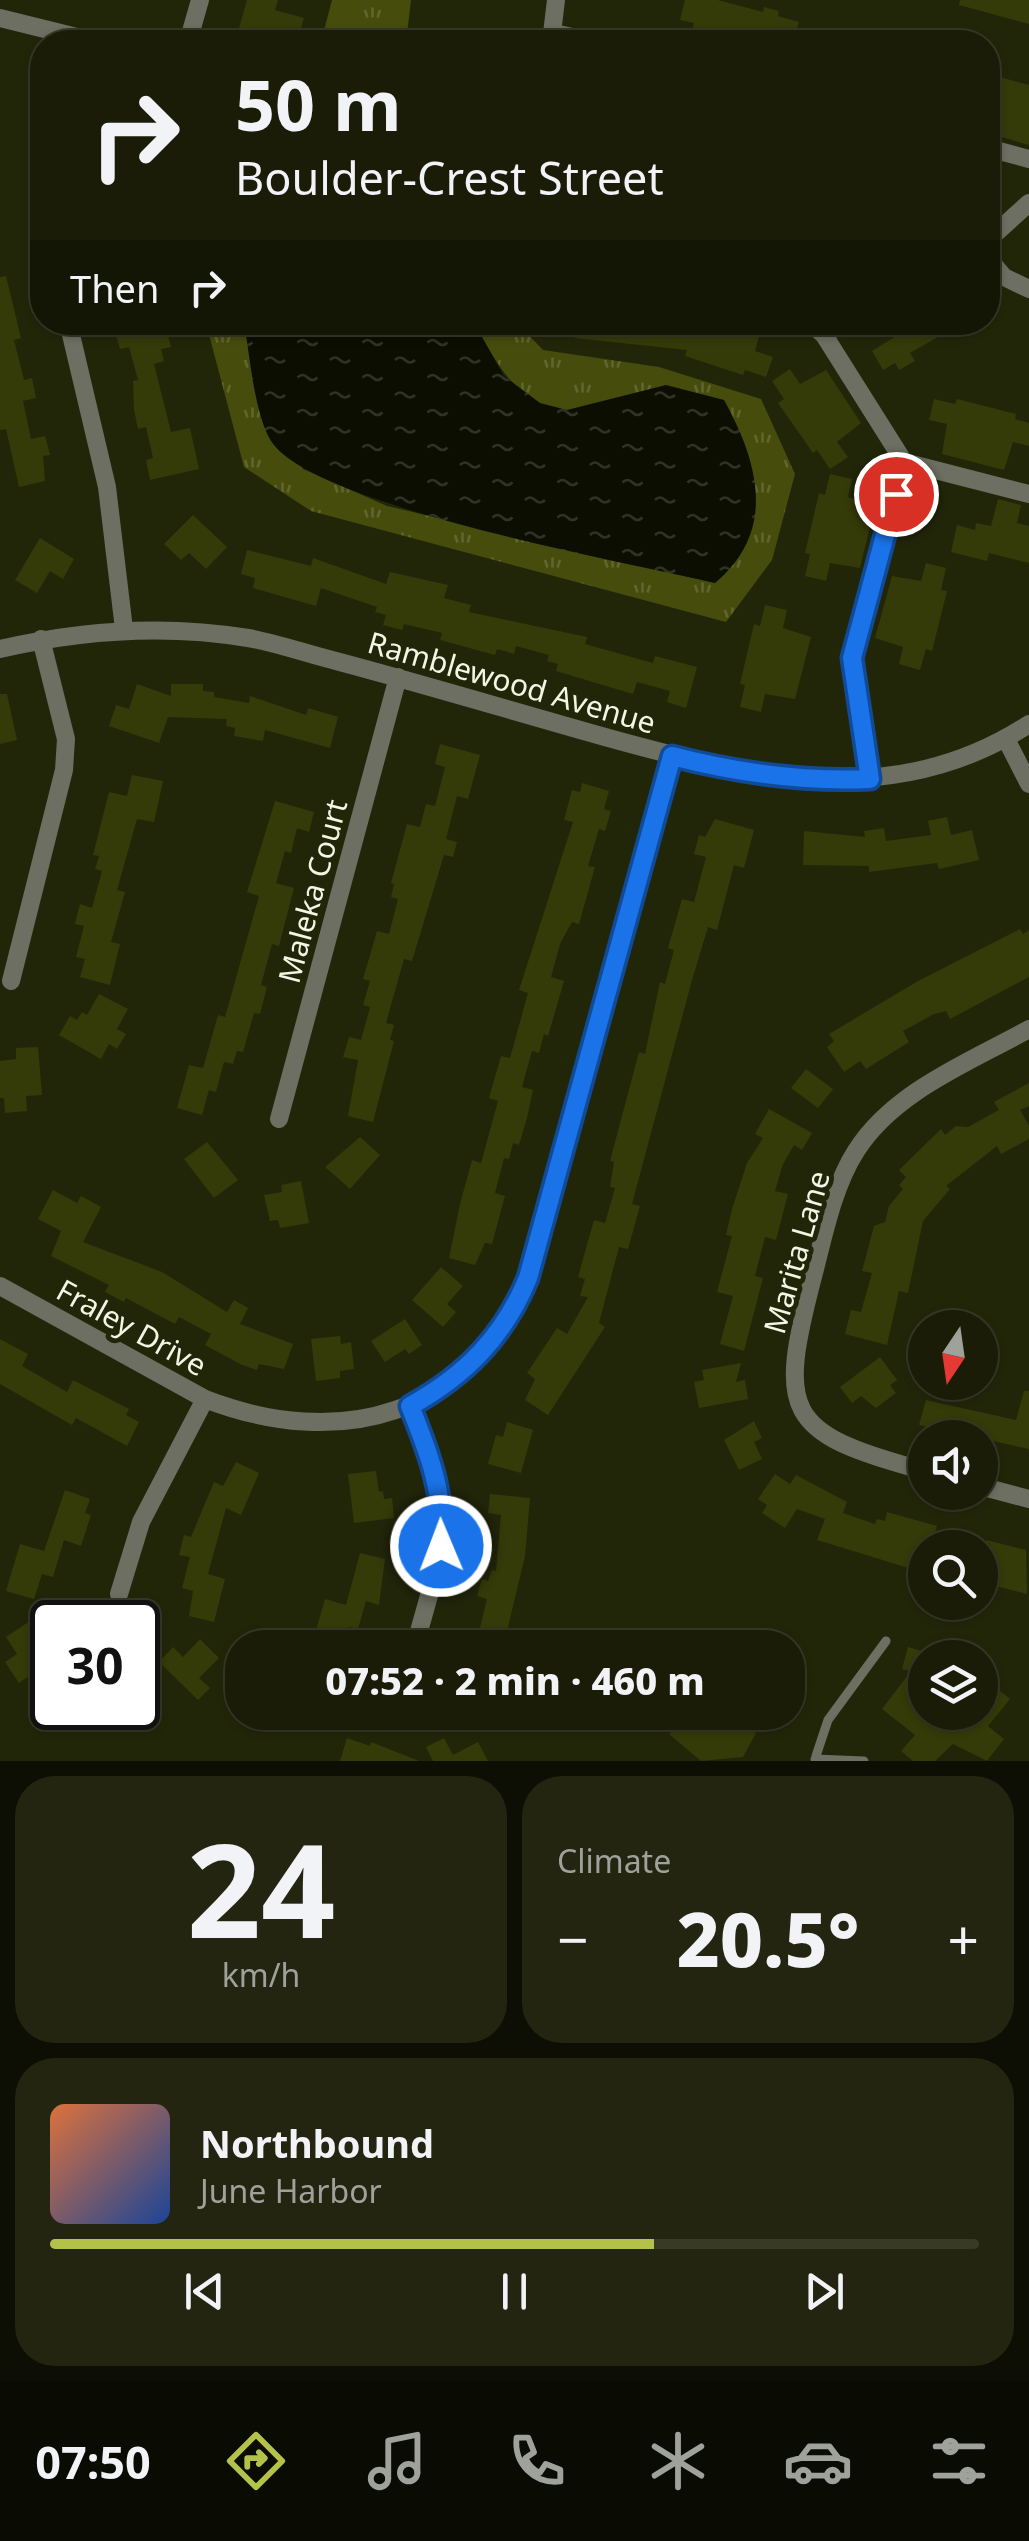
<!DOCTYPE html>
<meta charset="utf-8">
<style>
:root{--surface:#1a1c07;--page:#232511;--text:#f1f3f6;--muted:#9fa19b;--line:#383a28;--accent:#b4c24a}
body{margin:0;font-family:"Noto Sans",sans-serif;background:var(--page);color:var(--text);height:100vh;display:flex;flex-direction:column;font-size:38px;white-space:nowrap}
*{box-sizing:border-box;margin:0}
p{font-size:32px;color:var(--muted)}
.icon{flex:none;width:55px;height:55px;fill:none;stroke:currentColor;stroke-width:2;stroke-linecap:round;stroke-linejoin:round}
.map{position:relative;height:1761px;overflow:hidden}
.sheet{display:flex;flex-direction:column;gap:15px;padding:15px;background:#0e0f04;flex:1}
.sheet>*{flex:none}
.top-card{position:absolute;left:30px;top:30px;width:970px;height:305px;border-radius:40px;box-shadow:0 2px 8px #0004,0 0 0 2px var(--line);background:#1a1c07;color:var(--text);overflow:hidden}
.needle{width:65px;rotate:193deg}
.tools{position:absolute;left:908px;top:1310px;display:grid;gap:20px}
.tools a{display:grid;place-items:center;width:90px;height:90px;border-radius:50%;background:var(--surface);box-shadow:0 2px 8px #0004,0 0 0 2px var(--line);font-size:50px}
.speed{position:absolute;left:30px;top:1600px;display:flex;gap:20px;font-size:50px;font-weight:700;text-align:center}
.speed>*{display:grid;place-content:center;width:130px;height:130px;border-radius:50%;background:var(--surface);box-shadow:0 2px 8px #0004,0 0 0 2px var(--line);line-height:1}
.speed .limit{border:5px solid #111;border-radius:15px;background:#fff;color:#111}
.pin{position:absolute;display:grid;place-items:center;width:85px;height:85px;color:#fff;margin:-42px;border:5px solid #fff;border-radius:50%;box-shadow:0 2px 10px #0007}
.me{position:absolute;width:110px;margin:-55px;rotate:359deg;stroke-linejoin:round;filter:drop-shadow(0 0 8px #0008)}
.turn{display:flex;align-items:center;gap:35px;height:210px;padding:0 40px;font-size:45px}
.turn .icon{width:130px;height:130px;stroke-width:2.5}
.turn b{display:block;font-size:70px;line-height:85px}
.then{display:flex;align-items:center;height:95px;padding:0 40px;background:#0003;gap:20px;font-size:38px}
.big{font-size:75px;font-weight:800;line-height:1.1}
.sheet .tile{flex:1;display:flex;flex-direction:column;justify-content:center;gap:15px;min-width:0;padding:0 35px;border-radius:40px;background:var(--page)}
.sheet .dial{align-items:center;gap:0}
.dial b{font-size:130px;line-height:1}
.song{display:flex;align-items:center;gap:30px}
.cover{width:120px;height:120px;border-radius:15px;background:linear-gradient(135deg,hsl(20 70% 55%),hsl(220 70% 35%))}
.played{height:10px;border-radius:5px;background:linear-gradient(90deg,var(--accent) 65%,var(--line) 65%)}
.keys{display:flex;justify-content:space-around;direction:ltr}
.heat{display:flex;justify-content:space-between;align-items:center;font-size:55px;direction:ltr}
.sheet .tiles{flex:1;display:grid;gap:15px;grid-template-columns:1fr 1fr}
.tile:last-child{grid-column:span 2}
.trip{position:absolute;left:225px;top:1630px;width:580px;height:100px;border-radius:40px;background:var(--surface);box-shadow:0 2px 8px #0004,0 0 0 2px var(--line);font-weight:800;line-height:100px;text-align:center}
.tab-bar{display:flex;height:160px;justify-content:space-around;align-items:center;background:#0a0b03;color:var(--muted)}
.tab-bar .icon{width:70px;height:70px}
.tab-bar .on{color:var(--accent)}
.tab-bar b{font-size:45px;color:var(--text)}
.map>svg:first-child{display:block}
.grass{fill:url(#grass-tufts)}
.water{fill:url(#water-ripples)}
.building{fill:#353a09}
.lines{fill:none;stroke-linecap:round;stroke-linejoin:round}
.service{stroke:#6c6f61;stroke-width:9}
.minor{stroke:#6c6f61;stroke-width:18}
.route-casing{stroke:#114b97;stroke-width:25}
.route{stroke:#1a73e8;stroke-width:18}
.labels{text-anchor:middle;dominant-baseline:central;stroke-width:10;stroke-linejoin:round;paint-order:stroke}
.street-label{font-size:30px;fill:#f3f6e5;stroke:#222609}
</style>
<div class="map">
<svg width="1029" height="1761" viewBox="0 0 1029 1761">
<defs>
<pattern id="grass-tufts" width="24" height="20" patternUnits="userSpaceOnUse" patternTransform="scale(2.5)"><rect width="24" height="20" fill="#454c0c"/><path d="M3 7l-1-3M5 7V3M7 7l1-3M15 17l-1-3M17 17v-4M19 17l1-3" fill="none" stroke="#60662f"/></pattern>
<pattern id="water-ripples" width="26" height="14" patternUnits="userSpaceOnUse" patternTransform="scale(2.5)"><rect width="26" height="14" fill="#0b0e00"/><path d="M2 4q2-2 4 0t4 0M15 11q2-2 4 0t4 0" fill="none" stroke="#2f3225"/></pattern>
</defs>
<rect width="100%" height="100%" fill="#222609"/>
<path class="grass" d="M 332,0 L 411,0 L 406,42 L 321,42 Z
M 206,323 L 244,323 L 254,382 L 303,469 L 387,506 L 715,583 L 605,402 C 594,405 579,410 567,410 C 518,409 494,358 474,323 L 517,323 L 543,350 L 659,367 L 761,399 L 795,474 L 772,560 L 726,622 L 311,511 L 244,467 Z"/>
<path class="water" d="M 244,323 L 474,323 L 504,376 L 540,403 L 567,410 L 666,385 L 724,400 C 759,463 777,531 715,583 C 631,563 312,506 271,441 C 254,413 250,355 244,323 Z"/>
<path class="building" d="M 247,0 L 278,0 L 275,10 L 304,18 L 297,42 L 264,42 L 237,35 Z
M 685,0 L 718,0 L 763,12 L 764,7 L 779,11 L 778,16 L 799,22 L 797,28 L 832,37 L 831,42 L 776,38 L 775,42 L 714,39 L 713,42 L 689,42 L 694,23 L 680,20 Z
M 960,0 L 1029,0 L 1029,24 L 959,5 Z
M 988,74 L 1029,85 L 1029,145 L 988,133 Z
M 6,276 L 21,338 L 14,340 L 24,380 L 32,378 L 36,398 L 23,401 L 31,439 L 45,436 L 50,455 L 43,456 L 45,481 L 19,487 L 6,429 L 0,430 L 0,277 Z
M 151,322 L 165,322 L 171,347 L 161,349 L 164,361 L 154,364 L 171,432 L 190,428 L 199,469 L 150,480 L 146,460 L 153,458 L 146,427 L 138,429 L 134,410 L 133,381 L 138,380 L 129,347 L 120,349 L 115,332 Z
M 578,322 L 672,327 L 676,322 L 691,328 L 692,322 L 763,322 L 755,351 L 773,357 L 766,377 L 745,370 L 743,375 L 685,356 L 687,350 L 575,338 Z
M 889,322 L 964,322 L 910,353 L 915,361 L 899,370 L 895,363 L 883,370 L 872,351 L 896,336 Z
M 790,369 L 800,384 L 826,370 L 861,423 L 837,442 L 848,457 L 830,469 L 817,450 L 813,453 L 778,403 L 784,399 L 772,381 Z
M 934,399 L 955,404 L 957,399 L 1016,414 L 1015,419 L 1029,423 L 1029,446 L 1013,442 L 1004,470 L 942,454 L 947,424 L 929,420 Z
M 830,474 L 852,479 L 848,497 L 875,506 L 860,568 L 830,563 L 826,581 L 805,576 L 810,554 L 805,553 L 819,493 L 825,495 Z
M 998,499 L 1021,505 L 1017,523 L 1029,526 L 1029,563 L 989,553 L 987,561 L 951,552 L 957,525 L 975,530 L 976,523 L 991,526 Z
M 193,515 L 227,547 L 206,569 L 189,553 L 181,560 L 164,544 Z
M 40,538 L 74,559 L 63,579 L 50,571 L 37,593 L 15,580 Z
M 247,550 L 311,566 L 313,558 L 386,584 L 390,572 L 448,585 L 444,598 L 471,605 L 469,612 L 587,637 L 585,644 L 653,663 L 655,656 L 697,667 L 686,708 L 667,702 L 670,691 L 637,682 L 633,694 L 556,671 L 558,664 L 547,661 L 549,655 L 516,646 L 514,654 L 497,649 L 495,655 L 440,640 L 442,633 L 404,624 L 402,630 L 383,625 L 386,615 L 375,612 L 377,607 L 321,588 L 316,606 L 253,588 L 255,578 L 241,574 Z
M 926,563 L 946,568 L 941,590 L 947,591 L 932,651 L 926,649 L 920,670 L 899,664 L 903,647 L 875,638 L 892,576 L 921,581 Z
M 765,605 L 787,610 L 783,628 L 811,637 L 795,699 L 765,694 L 761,712 L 740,707 L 745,685 L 740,684 L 754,624 L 760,626 Z
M 137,684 L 171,696 L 171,684 L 203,684 L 203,691 L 214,692 L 214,697 L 249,703 L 250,696 L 306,715 L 308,708 L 338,717 L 330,748 L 265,730 L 263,741 L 234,736 L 235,728 L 226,726 L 227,719 L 168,717 L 159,743 L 109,726 L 116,705 L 129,709 Z
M 0,694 L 7,694 L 17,740 L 0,744 Z
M 440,744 L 480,755 L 468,799 L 457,796 L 446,839 L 457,842 L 453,857 L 444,855 L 412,961 L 404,959 L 386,1023 L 394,1025 L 390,1040 L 394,1041 L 373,1122 L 348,1116 L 358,1060 L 343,1057 L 349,1037 L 361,1040 L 370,1007 L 363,1005 L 370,981 L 363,979 L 377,931 L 389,934 L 398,899 L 391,897 L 394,884 L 391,883 L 407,824 L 420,827 L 426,804 L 435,806 L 445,767 L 435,764 Z
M 132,775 L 163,781 L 154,822 L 137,819 L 117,890 L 125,892 L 111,942 L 120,944 L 110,985 L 80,977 L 85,959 L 76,957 L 84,926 L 75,924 L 80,904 L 92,908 L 102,871 L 95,869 L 99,856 L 93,855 L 109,792 L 127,796 Z
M 582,783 L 609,791 L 604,809 L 611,811 L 605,831 L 599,829 L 588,866 L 595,867 L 579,924 L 572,922 L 560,944 L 551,977 L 564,981 L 548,1036 L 544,1034 L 539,1053 L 532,1051 L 522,1087 L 533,1090 L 527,1118 L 519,1145 L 513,1143 L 509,1159 L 504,1158 L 495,1193 L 505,1196 L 492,1244 L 485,1243 L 475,1265 L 449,1258 L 460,1204 L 472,1160 L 481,1163 L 498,1101 L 489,1098 L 501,1056 L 510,1058 L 528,993 L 519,990 L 573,822 L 564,820 L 572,790 L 580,792 Z
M 275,801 L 314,812 L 309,832 L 297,828 L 291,853 L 285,851 L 276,883 L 294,888 L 279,946 L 272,944 L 261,985 L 267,987 L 260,1014 L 254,1013 L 243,1052 L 237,1051 L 233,1064 L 224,1062 L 216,1092 L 209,1090 L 202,1115 L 177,1108 L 189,1065 L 203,1068 L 218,1015 L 225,1017 L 259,896 L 247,892 Z
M 947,817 L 951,835 L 972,830 L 979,860 L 939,869 L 937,863 L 869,872 L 869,866 L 803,865 L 804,831 L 865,837 L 864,831 L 884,828 L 886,841 L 931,835 L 928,821 Z
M 715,819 L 754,830 L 744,868 L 734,865 L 717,930 L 708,927 L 692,980 L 632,1204 L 640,1206 L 628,1249 L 619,1247 L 599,1323 L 605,1327 L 548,1415 L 525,1400 L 535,1379 L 527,1373 L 557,1328 L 567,1334 L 588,1297 L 580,1296 L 585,1279 L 578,1277 L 594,1220 L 605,1223 L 615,1188 L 610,1187 L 614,1162 L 610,1161 L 639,1052 L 645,1054 L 660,982 L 665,984 L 674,950 L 668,948 L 682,899 L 694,902 L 706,857 L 694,854 L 699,835 L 705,837 Z
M 1020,929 L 1023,934 L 1029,930 L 1029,977 L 950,1019 L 946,1011 L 934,1014 L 903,1031 L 909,1042 L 866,1069 L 860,1061 L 844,1072 L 827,1047 L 834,1041 L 829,1034 L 918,981 Z
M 99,994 L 128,1009 L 117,1029 L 126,1034 L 117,1049 L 109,1044 L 101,1059 L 59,1035 L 70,1016 L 77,1020 L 82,1012 L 87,1015 Z
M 38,1047 L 42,1095 L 26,1096 L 27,1111 L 5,1113 L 4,1098 L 0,1098 L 0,1061 L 16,1059 L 16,1048 Z
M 806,1069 L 833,1089 L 818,1108 L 791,1088 Z
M 1029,1083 L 1029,1106 L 1020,1110 L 1029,1126 L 1029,1139 L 1001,1154 L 997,1146 L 946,1186 L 950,1189 L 923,1221 L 908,1293 L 899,1291 L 887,1345 L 845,1334 L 851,1310 L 861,1312 L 872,1273 L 862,1271 L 874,1226 L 885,1222 L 889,1206 L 903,1189 L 899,1185 L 906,1177 L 899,1170 L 941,1129 L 945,1135 L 956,1126 L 968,1127 L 999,1110 L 994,1102 Z
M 769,1109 L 812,1133 L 802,1150 L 794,1145 L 783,1164 L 775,1191 L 788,1194 L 776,1240 L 765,1237 L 755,1276 L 763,1278 L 744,1351 L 720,1344 L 733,1296 L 717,1292 L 732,1236 L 726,1235 L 732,1209 L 747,1163 L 763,1138 L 755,1134 Z
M 360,1137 L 380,1155 L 350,1189 L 325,1167 Z
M 207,1142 L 238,1180 L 214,1198 L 184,1159 Z
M 301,1181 L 309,1223 L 280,1228 L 278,1220 L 270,1221 L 264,1195 L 282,1192 L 281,1185 Z
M 53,1190 L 77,1203 L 81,1196 L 101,1207 L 83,1242 L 162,1272 L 227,1312 L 234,1300 L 248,1308 L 240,1324 L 293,1344 L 284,1369 L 259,1364 L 257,1370 L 240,1364 L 205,1345 L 211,1334 L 179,1317 L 175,1324 L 126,1298 L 124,1302 L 105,1292 L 109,1285 L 51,1256 L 61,1231 L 38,1219 Z
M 441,1267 L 463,1286 L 447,1304 L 456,1312 L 443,1327 L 412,1300 Z
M 405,1319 L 422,1345 L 409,1354 L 405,1349 L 385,1362 L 371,1341 Z
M 340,1336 L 341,1344 L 351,1342 L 354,1369 L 340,1371 L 340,1378 L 316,1381 L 311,1339 Z
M 0,1339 L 28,1354 L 22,1366 L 67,1392 L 73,1380 L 129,1409 L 126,1415 L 139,1422 L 127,1446 L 76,1418 L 72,1425 L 0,1384 Z
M 880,1357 L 897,1380 L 890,1385 L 896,1393 L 876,1408 L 861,1396 L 852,1403 L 840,1387 Z
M 741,1363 L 736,1382 L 745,1380 L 748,1399 L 699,1408 L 694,1382 L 704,1380 L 702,1370 Z
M 1024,1391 L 1029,1391 L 1029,1449 L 919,1425 L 926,1400 L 1016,1420 Z
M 754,1421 L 762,1438 L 754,1442 L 762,1459 L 739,1470 L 724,1440 Z
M 507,1422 L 533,1430 L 521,1473 L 488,1464 L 496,1435 L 503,1437 Z
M 236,1462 L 259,1473 L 241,1515 L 226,1508 L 208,1574 L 225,1579 L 214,1622 L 189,1616 L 193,1591 L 182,1588 L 190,1557 L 179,1555 L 184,1535 L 191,1537 L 214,1482 L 223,1486 Z
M 376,1471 L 379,1492 L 383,1491 L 384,1499 L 392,1498 L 394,1518 L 354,1523 L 348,1474 Z
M 775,1474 L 790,1484 L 796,1475 L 847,1502 L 843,1513 L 875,1524 L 877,1519 L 885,1521 L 887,1512 L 937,1526 L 931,1548 L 925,1548 L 925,1573 L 817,1540 L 825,1519 L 797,1509 L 785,1528 L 762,1513 L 767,1505 L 758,1499 Z
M 65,1490 L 90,1499 L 85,1513 L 91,1515 L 81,1546 L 64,1540 L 53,1577 L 42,1574 L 34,1599 L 6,1591 L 20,1544 L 44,1551 Z
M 490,1494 L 530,1498 L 525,1556 L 503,1648 L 475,1648 L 487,1599 L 477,1596 L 482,1579 L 488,1581 L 492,1570 L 496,1571 L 501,1515 L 488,1513 Z
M 986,1540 L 1026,1550 L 1027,1594 L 980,1582 L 980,1544 L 985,1545 Z
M 360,1553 L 385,1559 L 379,1605 L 366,1601 L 358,1629 L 349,1627 L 339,1648 L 312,1644 L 325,1599 L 346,1605 Z
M 30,1621 L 44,1642 L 52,1637 L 52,1660 L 19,1683 L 5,1662 L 17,1654 L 6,1637 Z
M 200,1639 L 219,1658 L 199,1678 L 210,1688 L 198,1700 L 159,1662 L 173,1647 L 183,1657 Z
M 908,1647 L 926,1652 L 929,1648 L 917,1692 L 925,1698 L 925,1712 L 980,1712 L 980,1674 L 1010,1699 L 988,1726 L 1004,1739 L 987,1761 L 953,1744 L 935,1761 L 913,1761 L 901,1751 L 915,1735 L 882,1709 L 911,1671 L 902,1669 Z
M 687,1712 L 697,1712 L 718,1730 L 730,1714 L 756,1733 L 743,1757 L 701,1761 L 669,1734 Z
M 347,1738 L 370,1746 L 371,1742 L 419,1761 L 340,1761 Z
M 444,1738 L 453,1755 L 478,1742 L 488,1761 L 433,1761 L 426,1747 Z"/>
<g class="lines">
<path class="service" d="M 816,1756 L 828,1720 L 886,1641
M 815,1759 L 864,1761"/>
<path class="minor" d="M 0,18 L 97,42
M 554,33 L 595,42
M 188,42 L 200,0
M 551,42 L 556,0
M 988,148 L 1029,159
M 988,240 L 1029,203
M 988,258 L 1004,277 L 1029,289
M 68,322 L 107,487 L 124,629
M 809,322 L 824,335 L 904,462 L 851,658 L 870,779
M 824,335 L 844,322
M 904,462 L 1029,494
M 0,649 C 82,630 164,624 248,638 C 277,643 307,654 336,661 C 426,685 516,712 605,737 C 749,777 894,812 1029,724
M 1006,739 L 1029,784
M 11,981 L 64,770 L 66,739 L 41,639
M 279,1119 L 398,677
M 0,1286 L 205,1399 C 340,1451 469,1417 528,1278 L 672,756
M 410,1406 C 453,1513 446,1540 414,1648
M 925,1471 C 783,1433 777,1413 814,1273 C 824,1234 834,1185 856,1151 C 894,1091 970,1062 1029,1029
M 980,1486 L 1029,1499
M 119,1594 L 141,1522 L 205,1399"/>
</g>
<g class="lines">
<defs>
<path id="route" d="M 441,1546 C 445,1495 429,1453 410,1406 C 466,1375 504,1336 528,1278 L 672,756 C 738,773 802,782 870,779 L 852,658 L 896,494"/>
</defs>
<use href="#route" class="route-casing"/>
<use href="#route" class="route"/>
</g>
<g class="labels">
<g class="street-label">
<text transform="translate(512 682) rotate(16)">Ramblewood Avenue</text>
<text transform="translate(312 891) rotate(-75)">Maleka Court</text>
<text transform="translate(796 1252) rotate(-74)">Marita Lane</text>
<text transform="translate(132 1327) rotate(29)">Fraley Drive</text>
</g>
</g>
</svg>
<div class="tools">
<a><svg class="needle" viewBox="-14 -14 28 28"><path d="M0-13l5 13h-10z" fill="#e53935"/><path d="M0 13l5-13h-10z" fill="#9fa19b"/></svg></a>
<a><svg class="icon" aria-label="sound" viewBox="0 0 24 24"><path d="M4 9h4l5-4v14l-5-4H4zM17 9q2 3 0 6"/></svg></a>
<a><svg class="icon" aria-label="search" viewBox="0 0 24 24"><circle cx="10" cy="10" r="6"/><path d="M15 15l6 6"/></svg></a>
<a><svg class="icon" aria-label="layers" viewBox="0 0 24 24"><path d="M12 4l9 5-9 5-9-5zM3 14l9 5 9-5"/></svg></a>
</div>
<div class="speed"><div class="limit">30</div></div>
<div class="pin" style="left:896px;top:494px;background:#d93025"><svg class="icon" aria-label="arrive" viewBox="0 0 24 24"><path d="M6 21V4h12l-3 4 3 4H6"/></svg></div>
<svg class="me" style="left:441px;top:1546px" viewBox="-20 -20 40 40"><circle r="17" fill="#1a73e8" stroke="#fff" stroke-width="3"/><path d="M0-11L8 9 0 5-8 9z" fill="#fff"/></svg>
<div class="trip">07:52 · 2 min · 460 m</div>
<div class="top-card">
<div class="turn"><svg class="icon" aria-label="right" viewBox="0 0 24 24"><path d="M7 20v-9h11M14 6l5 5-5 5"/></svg><div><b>50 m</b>Boulder-Crest Street</div></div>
<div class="then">Then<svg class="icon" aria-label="right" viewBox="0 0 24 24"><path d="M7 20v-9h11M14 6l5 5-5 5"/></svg></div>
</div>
</div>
<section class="sheet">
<div class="tiles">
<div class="tile dial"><b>24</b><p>km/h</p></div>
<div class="tile"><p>Climate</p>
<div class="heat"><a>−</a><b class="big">20.5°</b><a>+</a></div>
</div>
<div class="tile">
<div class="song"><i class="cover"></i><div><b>Northbound</b><p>June Harbor</p></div></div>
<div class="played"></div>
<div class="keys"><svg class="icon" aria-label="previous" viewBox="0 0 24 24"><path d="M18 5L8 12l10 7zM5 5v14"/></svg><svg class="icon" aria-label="pause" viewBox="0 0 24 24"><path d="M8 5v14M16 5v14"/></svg><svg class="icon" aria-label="next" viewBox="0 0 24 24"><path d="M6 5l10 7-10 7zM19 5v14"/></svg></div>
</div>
</div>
</section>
<nav class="tab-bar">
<b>07:50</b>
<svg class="icon on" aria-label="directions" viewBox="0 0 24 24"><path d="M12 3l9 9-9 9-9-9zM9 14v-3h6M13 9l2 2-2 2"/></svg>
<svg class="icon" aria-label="music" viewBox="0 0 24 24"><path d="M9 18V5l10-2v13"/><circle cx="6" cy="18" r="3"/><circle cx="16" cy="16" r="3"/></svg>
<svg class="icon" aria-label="phone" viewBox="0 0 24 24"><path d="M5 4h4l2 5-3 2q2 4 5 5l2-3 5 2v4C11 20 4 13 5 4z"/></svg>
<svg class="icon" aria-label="climate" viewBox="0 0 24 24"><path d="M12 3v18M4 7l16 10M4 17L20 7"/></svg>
<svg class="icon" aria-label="car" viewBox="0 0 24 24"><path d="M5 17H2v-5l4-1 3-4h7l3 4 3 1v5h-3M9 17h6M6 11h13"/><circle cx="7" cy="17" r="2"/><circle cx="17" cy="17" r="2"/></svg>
<svg class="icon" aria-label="filters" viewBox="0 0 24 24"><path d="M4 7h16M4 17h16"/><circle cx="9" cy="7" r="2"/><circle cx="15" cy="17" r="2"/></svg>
</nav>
